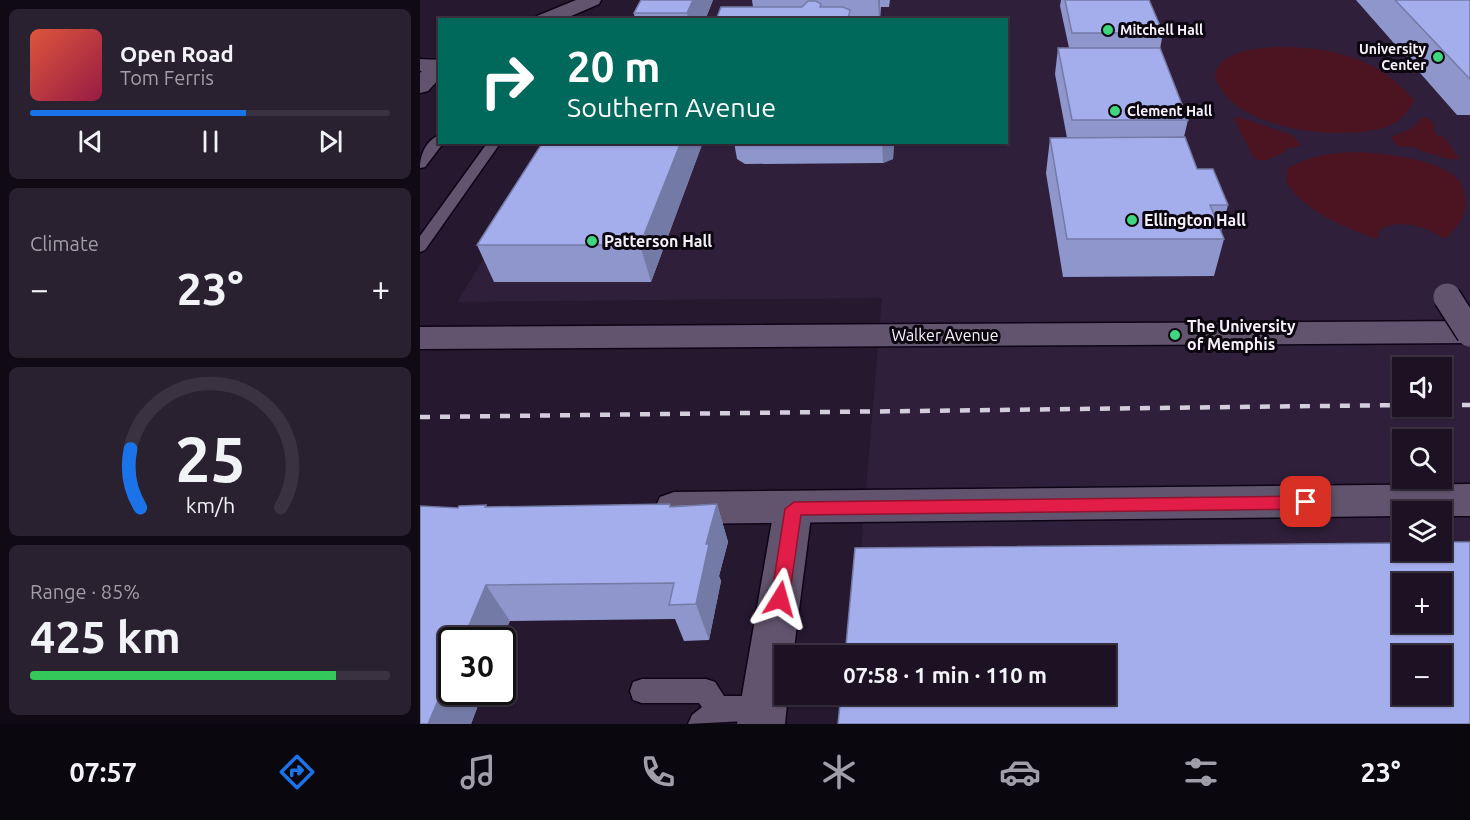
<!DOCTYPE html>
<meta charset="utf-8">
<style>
:root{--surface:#1c1223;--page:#292030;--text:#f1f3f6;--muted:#a09ea6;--line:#3a3241;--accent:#1a73e8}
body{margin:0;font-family:Ubuntu,sans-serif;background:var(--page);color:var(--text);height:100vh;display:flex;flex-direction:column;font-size:22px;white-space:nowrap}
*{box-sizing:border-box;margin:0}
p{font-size:20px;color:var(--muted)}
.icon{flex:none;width:33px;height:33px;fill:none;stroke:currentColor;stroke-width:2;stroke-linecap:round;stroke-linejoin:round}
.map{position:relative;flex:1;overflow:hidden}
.details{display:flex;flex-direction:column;gap:9px;padding:9px;background:#0f0a13;width:420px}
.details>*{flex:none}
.guide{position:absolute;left:18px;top:18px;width:570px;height:126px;border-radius:0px;box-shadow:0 2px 4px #0004,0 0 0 2px var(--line);background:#00695c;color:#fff;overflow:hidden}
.tools{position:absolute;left:972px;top:357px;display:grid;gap:12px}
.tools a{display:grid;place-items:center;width:60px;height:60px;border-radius:0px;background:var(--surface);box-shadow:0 2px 4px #0004,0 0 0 2px var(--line);font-size:30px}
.speed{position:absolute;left:18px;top:627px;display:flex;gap:12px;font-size:30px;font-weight:700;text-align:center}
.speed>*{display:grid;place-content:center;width:78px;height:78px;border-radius:50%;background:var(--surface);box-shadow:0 2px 4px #0004,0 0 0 2px var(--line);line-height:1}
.speed .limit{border:3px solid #111;border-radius:9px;background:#fff;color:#111}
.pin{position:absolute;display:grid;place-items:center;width:51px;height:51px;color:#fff;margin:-26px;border-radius:12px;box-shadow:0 3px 9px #0006}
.me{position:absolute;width:66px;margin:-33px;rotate:8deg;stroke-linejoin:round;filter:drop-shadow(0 0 4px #0008)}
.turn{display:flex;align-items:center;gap:21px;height:126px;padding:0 30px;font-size:27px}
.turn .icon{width:78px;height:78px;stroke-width:2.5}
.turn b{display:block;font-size:42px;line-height:51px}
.big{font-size:45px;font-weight:700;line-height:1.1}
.details .card{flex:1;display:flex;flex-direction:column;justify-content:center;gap:9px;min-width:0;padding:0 21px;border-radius:9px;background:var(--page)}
.details .dial{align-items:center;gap:0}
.dial svg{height:156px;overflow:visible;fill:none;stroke:var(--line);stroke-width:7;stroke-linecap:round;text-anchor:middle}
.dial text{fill:var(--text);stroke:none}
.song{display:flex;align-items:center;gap:18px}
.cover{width:72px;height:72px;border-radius:9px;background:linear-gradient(135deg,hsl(10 70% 55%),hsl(340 70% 35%))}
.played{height:6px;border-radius:3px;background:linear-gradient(90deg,var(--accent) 60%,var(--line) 60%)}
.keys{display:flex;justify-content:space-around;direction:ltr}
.heat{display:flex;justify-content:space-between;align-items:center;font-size:33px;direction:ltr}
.charge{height:9px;border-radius:4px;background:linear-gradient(90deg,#34c759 85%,var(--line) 0)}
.trip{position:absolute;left:354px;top:645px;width:342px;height:60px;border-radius:0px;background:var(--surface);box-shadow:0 2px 4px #0004,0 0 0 2px var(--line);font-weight:700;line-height:60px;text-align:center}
.menu{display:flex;height:96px;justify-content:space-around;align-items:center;background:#0b070e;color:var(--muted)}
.menu .icon{width:42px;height:42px}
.menu .current{color:var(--accent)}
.menu b{font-size:27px;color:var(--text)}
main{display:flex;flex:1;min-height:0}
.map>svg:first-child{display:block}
.built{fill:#2f1f3b;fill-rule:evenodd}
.green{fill:#4b1420}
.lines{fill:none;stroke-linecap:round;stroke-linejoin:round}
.service-casing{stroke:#0e0416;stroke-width:3}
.minor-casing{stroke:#0e0416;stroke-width:3}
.tertiary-casing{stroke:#0e0416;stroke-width:3}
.service{fill:#62546e;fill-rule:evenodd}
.minor{fill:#62546e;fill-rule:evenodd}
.tertiary{fill:#62546e;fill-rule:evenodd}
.rail{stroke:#d4cddb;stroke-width:4.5;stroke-dasharray:10 10;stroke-linecap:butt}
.pedestrian-bridge-casing{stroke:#0e0416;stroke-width:30;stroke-linecap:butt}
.pedestrian-bridge{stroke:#62546e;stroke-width:27}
.wall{fill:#8e96cc}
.shaded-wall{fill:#747aa6}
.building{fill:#a5aeed;stroke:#747aa6;stroke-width:1.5;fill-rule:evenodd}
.route{fill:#e11d48;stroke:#92132f;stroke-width:1.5}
.poi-dot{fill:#3fd77d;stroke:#0b060f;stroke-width:2}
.labels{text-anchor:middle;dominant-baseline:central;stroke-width:6;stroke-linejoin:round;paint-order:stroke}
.far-poi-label{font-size:14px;font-weight:bold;fill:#f7f1fd;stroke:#0b060f;text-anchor:start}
.poi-label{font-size:16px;font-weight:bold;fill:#f7f1fd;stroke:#0b060f;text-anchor:start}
.street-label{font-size:16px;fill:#f7f1fd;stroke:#0b060f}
</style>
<main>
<section class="details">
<div class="card">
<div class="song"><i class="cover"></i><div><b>Open Road</b><p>Tom Ferris</p></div></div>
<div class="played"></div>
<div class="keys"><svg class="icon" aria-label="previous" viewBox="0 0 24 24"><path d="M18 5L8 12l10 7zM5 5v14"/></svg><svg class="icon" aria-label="pause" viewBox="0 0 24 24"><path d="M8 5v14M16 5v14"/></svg><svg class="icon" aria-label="next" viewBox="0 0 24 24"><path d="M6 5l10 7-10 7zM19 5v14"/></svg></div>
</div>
<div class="card"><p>Climate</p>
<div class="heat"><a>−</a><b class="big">23°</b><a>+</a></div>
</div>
<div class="card dial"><svg viewBox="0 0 100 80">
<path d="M14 69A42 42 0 1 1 86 69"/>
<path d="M14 69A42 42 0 0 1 9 39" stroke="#1a73e8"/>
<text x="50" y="56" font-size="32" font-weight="700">25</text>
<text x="50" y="72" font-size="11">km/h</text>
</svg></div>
<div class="card"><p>Range · 85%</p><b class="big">425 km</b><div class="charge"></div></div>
</section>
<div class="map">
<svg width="1050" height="724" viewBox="0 0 1050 724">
<rect width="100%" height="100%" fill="#25182f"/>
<path class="built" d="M 222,0 L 1050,0 L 1050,724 L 686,694 L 686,656 L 432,655 L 462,298 L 37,302 L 135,143 L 586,142 L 586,20 L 210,19 ZM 982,368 L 1022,368 L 1022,406 L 982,406 ZM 982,440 L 1022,440 L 1022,478 L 982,478 ZM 982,512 L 1022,512 L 1022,550 L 982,550 ZM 982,584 L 1022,584 L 1022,622 L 982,622 ZM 982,656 L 1022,656 L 1022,694 L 982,694 Z"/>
<path class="green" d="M 853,47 C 905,46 957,55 994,100 C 989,110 983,119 973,124 C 936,143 811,134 795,76 C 799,52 833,49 853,47 Z
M 818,117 L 874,136 L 881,146 L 864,149 L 867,151 C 856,155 845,165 834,158 L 814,119 Z
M 1003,117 L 1010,119 L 1015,126 L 1013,130 L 1018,136 L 1023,136 L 1040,159 L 1029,159 L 998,150 L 999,148 L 977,146 L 971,137 L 992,128 Z
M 934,152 C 961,153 1017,158 1037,178 C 1044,185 1043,189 1045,198 C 1048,216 1038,226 1026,238 C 1019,238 1015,232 1009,230 C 995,224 969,220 958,232 L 959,238 L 954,238 C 923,226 885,212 866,182 L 867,169 C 888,156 910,153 934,152 Z"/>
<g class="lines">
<defs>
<path id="service" d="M 20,135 L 20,142 L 24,142 L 5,167 L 0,168 C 0,155 6,140 20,135 Z
M 68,142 L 81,142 L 5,250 L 0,252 L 0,236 Z
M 222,679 L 286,679 L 295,682 L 304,696 L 344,696 L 353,699 L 357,708 L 353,717 L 344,720 L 268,724 L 272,715 L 282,707 L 279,703 L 222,703 L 213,700 L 210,691 L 213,682 Z"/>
<path id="minor" d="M 0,59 L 20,60 L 20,72 L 0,71 Z
M 373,493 L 387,498 L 392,509 L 373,656 L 364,656 L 364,694 L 368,694 L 365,724 L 317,724 L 354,509 L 359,498 Z"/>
<path id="tertiary" d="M 156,0 L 181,0 L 179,4 L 142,20 L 115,20 L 117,16 Z
M 20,59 L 20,78 L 8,91 L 0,93 L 0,73 L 12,60 Z
M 1050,321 L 1050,343 L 0,349 L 0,327 Z
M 1050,484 L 1050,516 L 1022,516 L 1022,512 L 982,512 L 982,516 L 254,524 L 240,519 L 235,508 L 240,497 L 254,492 Z"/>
</defs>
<use href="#service" class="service-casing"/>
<use href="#minor" class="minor-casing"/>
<use href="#tertiary" class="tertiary-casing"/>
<use href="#service" class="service"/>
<use href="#minor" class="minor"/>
<use href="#tertiary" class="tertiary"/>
<path class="rail" d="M 1022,405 L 1050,405
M 0,417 L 982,405"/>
<defs>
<path id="pedestrian-bridge" d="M 1027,297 L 1050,333"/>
</defs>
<use href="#pedestrian-bridge" class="pedestrian-bridge-casing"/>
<use href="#pedestrian-bridge" class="pedestrian-bridge"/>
</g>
<path class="wall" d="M 221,0 L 293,0 L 285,20 L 215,20 L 214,13 Z
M 332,0 L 470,0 L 469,7 L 461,7 L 460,20 L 296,20 L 333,7 Z
M 641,0 L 729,0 L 743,33 L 740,49 L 768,120 L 764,137 L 777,169 L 808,205 L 801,232 L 804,239 L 794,276 L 643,277 L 626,173 L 630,138 L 647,138 L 635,74 L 638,48 L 649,48 L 640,6 Z
M 936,0 L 1050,0 L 1050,115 L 1037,115 Z
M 123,142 L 283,142 L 231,282 L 74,282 L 57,245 Z
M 314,142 L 474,142 L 473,159 L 463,163 L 325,164 L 317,159 Z
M 297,504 L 308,542 L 299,576 L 301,581 L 289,640 L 264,641 L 255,619 L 90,621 L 32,692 L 63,692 L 51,724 L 0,724 L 66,505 L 67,507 L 251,506 Z"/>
<path class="shaded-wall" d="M 273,0 L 293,0 L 285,20 L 268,20 L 267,13 Z
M 458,0 L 460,0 L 460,20 L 459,20 Z
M 261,142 L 283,142 L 231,282 L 220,245 Z
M 462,142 L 474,142 L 473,159 L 463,163 Z
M 297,504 L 308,542 L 299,576 L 301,581 L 289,640 L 276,604 L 286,544 Z
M 66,585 L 90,621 L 82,641 L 43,640 Z
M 32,668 L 32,692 L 63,692 L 51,724 L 8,724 Z"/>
<path class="building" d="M 221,0 L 273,0 L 267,13 L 214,13 Z
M 645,0 L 729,0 L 743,33 L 652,33 Z
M 975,0 L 1050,0 L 1050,79 Z
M 388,1 L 396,1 L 401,4 L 400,7 L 423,7 L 430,10 L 428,20 L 296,20 L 301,7 L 382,7 Z
M 638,48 L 740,48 L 768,120 L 652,120 Z
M 765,137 L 777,169 L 793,169 L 808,205 L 790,205 L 804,239 L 647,239 L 630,138 Z
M 123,142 L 261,142 L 220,245 L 57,245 Z
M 250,504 L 250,507 L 297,504 L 286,544 L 289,544 L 276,604 L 249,605 L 254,583 L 66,585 L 43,640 L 32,640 L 32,668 L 8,724 L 0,724 L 0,506 L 38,508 L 39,506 L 66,505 L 65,507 Z
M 1022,542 L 1050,542 L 1050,724 L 418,724 L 421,694 L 686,694 L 686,656 L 425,656 L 435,548 L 982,543 L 982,550 L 1022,550 ZM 982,584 L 1022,584 L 1022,622 L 982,622 ZM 982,656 L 1022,656 L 1022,694 L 982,694 Z"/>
<path class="route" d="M 886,496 L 894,502 L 886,509 L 381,515 L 369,599 L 366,605 L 360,607 L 354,605 L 351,599 L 365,509 L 374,502 Z"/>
<g class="poi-dot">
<circle cx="688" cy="30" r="6"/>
<circle cx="1018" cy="57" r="6"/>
<circle cx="695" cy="111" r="6"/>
<circle cx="712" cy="220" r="6"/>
<circle cx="172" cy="241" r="6"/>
<circle cx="755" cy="335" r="6"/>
</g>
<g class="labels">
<g class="far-poi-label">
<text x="700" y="30">Mitchell Hall</text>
<text x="1006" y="49" text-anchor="end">University<tspan x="1006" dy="16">Center</tspan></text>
<text x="707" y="111">Clement Hall</text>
</g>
<g class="poi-label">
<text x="724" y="220">Ellington Hall</text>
<text x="184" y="241">Patterson Hall</text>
<text x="767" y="326">The University<tspan x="767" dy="18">of Memphis</tspan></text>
</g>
<g class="street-label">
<text x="525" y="335">Walker Avenue</text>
</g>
</g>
</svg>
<div class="tools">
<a><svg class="icon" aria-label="sound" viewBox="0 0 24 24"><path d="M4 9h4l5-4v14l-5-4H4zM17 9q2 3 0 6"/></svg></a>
<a><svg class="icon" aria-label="search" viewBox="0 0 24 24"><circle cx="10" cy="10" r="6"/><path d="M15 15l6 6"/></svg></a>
<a><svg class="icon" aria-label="layers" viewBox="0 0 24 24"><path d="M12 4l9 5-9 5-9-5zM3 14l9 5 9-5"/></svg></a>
<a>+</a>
<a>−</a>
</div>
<div class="speed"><div class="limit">30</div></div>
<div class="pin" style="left:886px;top:502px;background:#d93025"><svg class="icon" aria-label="arrive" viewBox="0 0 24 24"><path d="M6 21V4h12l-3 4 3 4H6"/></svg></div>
<svg class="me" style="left:360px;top:599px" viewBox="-20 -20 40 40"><path d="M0-17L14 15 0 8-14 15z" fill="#e11d48" stroke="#fff" stroke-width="4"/></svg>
<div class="trip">07:58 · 1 min · 110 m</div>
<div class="guide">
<div class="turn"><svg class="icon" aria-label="right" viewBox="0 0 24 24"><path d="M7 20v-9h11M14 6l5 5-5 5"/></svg><div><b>20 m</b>Southern Avenue</div></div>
</div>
</div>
</main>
<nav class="menu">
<b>07:57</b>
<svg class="icon current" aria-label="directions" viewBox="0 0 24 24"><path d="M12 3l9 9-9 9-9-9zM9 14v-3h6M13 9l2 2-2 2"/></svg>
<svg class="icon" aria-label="music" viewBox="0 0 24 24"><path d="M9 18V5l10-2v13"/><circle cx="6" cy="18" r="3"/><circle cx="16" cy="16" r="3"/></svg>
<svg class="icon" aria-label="phone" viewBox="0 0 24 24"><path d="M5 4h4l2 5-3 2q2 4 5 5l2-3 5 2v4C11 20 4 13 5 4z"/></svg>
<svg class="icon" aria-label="climate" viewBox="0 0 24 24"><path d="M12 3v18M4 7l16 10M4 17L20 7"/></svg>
<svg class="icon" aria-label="car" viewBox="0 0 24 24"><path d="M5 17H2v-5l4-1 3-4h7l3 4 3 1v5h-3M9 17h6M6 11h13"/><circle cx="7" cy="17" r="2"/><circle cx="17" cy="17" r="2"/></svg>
<svg class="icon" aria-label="filters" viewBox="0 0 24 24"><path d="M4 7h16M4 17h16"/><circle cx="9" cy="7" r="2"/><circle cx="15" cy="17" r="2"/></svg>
<b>23°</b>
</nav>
